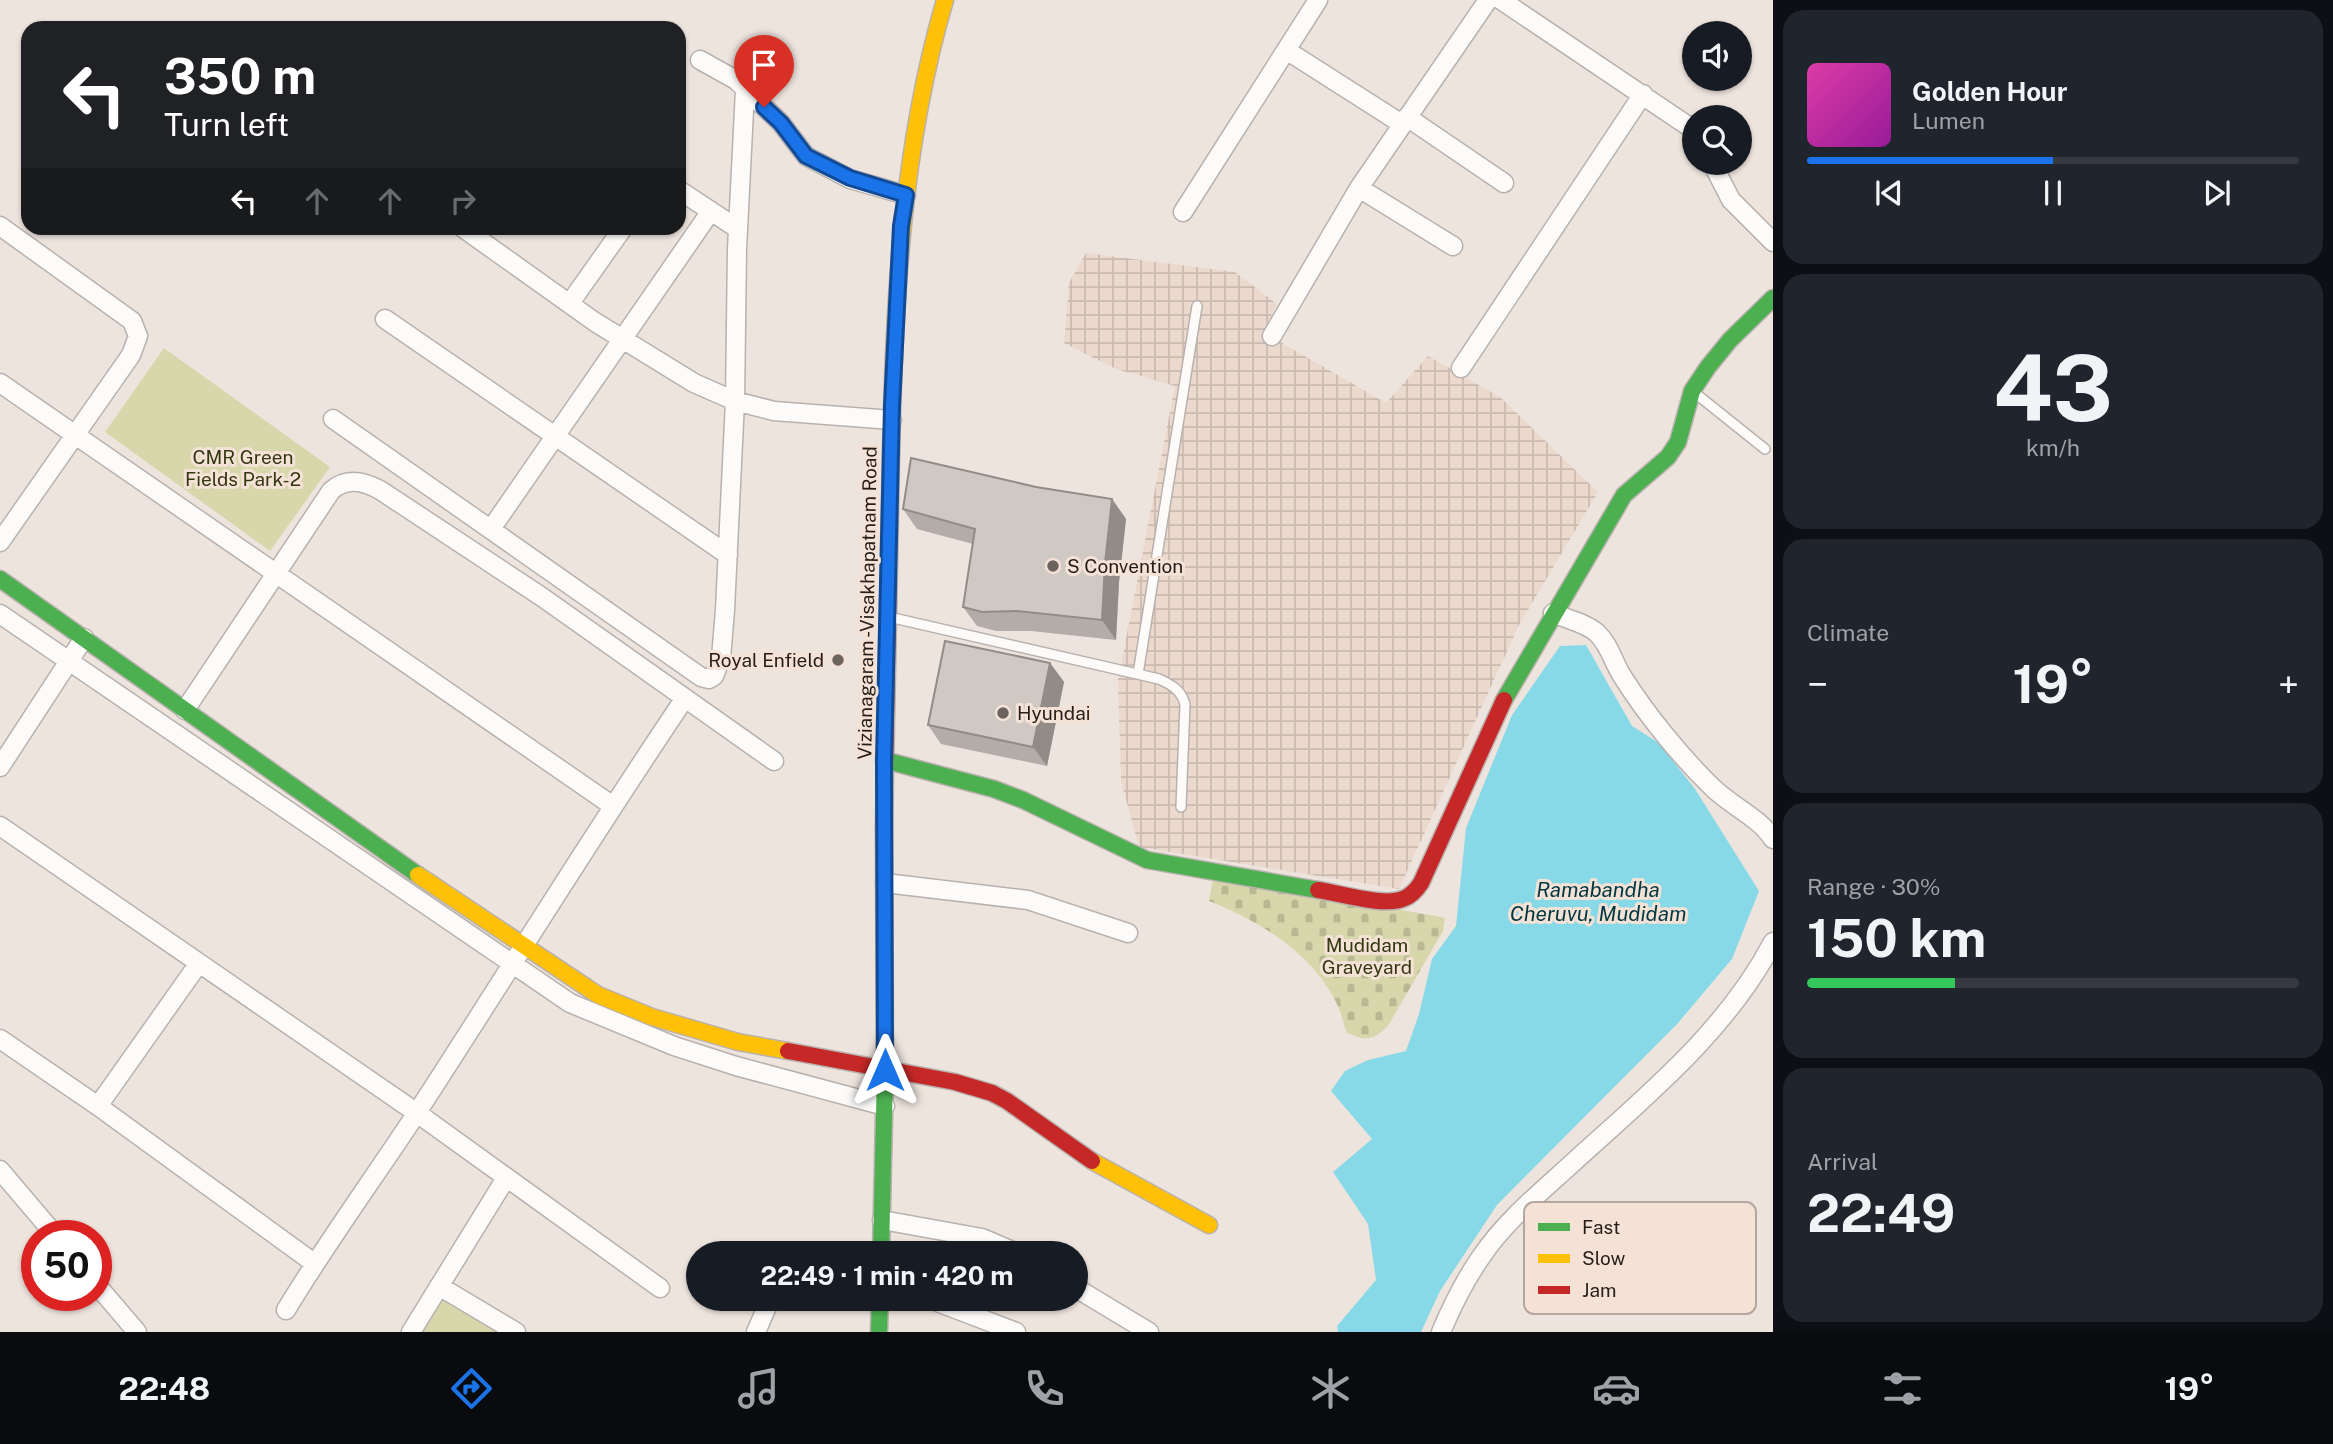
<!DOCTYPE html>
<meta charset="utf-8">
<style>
:root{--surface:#171b24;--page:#20242c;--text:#f1f3f6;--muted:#9ea1a6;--line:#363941;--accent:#1a73e8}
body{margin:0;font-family:"Public Sans",sans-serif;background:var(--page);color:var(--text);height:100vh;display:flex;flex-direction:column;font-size:26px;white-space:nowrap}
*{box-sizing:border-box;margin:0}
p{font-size:23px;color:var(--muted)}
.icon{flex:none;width:38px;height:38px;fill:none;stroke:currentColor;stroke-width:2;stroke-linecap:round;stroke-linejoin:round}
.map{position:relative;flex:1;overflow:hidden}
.sheet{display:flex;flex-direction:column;gap:10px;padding:10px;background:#0d0f14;width:560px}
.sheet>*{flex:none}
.top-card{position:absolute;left:21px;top:21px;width:665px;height:214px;border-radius:21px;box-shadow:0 2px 5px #0004;background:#202124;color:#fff;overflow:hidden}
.tools{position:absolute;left:1682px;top:21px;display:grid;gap:14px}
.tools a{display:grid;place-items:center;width:70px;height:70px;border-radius:50%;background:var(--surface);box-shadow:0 2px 5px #0004;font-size:35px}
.speed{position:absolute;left:21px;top:1220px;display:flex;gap:14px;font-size:35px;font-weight:700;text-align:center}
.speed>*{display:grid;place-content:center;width:91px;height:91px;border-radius:50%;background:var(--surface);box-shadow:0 2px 5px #0004;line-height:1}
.speed .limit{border:10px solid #d22;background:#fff;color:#111}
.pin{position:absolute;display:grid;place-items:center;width:60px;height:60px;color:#fff;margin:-72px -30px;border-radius:50% 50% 50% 0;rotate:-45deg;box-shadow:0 0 7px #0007}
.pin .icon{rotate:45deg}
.me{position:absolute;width:77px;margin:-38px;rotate:0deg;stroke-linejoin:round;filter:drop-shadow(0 0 5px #0008)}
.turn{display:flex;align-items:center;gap:24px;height:147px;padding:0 28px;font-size:32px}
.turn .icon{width:91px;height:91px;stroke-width:2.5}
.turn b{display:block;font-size:49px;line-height:60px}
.lanes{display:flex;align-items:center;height:66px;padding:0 28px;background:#0003;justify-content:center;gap:35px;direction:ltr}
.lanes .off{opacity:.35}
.big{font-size:52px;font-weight:700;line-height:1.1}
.sheet .tile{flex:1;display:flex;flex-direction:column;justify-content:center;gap:10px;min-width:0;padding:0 24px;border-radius:21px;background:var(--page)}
.sheet .dial{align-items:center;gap:0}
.dial b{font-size:91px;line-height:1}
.song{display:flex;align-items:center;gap:21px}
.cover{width:84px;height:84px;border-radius:10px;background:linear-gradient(135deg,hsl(320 70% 55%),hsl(300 70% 35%))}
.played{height:7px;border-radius:4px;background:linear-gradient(90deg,var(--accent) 50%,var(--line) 50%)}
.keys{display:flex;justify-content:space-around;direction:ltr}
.heat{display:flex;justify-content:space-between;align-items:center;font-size:38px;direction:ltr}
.charge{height:10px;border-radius:5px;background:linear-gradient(90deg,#34c759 30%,var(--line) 0)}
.trip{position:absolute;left:686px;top:1241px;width:402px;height:70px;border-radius:35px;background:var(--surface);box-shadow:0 2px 5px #0004;font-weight:700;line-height:70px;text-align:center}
.menu{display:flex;height:112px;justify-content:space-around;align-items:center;background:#090b0e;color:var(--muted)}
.menu .icon{width:49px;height:49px}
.menu .active{color:var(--accent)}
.menu b{font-size:32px;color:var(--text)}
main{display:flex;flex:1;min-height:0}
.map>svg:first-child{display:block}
.industrial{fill:url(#industrial-grid)}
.cemetery{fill:url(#cemetery-stones)}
.green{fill:#d7d7ab}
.water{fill:#88d9e8}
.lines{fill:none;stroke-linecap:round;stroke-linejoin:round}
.lane-casing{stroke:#b9b1ad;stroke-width:12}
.street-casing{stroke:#b9b1ad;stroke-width:21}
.fast-casing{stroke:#b9b1ad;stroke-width:19}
.slow-casing{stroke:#b9b1ad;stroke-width:19}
.jam-casing{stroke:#b9b1ad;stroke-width:19}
.lane{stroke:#fcfbfa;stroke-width:9}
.street{stroke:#fcfbfa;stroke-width:18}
.fast{stroke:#4caf50;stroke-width:16}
.slow{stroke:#ffc107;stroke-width:16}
.jam{stroke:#c62828;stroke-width:16}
.wall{fill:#b3aca8}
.shaded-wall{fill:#928c88}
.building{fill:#d0c8c3;stroke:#928c88;stroke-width:2}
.route-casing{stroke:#114b97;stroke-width:18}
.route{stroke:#1a73e8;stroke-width:12}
.poi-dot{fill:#6b635e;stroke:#f5e2d7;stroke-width:2.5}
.labels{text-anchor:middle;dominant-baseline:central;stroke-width:6;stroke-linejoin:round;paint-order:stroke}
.park-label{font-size:19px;fill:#343812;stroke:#f5e2d7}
.poi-label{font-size:19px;fill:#241d19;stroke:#f5e2d7;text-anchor:start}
.street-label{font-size:19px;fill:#241d19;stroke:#f5e2d7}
.water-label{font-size:21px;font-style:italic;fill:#003842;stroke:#f5e2d7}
.key{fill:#f5e2d7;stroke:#b6a79e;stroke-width:2}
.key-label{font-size:19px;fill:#241d19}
</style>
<main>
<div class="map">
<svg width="1773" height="1332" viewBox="0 0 1773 1332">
<defs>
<pattern id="industrial-grid" width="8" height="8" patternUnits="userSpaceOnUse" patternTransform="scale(1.75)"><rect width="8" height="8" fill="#ecd9ce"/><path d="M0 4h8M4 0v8" fill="none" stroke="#cabab0"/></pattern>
<pattern id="cemetery-stones" width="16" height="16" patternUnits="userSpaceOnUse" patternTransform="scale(1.75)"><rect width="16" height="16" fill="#d7d7ab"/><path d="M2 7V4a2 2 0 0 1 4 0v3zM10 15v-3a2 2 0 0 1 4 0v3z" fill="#b8b893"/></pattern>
</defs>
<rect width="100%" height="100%" fill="#eee4de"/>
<path class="industrial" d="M 1086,253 L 1235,272 L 1277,304 L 1263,332 L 1386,403 L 1428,356 L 1500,397 L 1598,492 L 1519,625 L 1399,889 L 1139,847 L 1121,781 L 1118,680 L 1175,386 L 1116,369 L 1064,343 L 1069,283 Z"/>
<path class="cemetery" d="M 1213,878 L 1436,916 L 1445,918 L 1443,931 L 1388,1026 C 1373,1041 1366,1041 1347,1033 C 1343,1023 1341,1011 1336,1002 C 1311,952 1259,921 1209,901 Z"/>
<path class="green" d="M 164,348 L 330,467 L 270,551 L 105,432 Z
M 442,1291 L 506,1332 L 417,1332 Z"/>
<path class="water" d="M 1586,645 L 1632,726 L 1659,743 L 1695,789 L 1759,891 L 1732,959 L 1678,1023 L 1497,1205 L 1440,1291 L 1421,1332 L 1338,1332 L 1337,1326 L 1376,1280 L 1368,1224 L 1333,1172 L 1372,1139 L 1331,1091 L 1345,1071 L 1368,1060 L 1406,1051 L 1419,1014 L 1432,959 L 1456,926 L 1466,828 L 1512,715 L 1560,646 Z"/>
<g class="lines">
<defs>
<path id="lane" d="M 1695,393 L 1765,449
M 889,617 L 1159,679 C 1172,685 1181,690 1185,704 L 1181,807
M 1138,674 L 1197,306"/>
<path id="street" d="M 1501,0 L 1694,130
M 1286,50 L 1402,124
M 700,60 L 736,80 L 781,123 L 806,156 L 850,179 L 906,195
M 1407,117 L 1504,183
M 1712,163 L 1731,200 L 1773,242
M 1359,188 L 1453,246
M 679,190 L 738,229
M 1183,212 L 1318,0
M 0,226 L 132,321 L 138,336 L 131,355 L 0,542
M 463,228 L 595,322 L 694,383 L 735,401 L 774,411 L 892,420
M 570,303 L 623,228
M 385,319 L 728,555
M 1272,336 L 1359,188 L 1488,0
M 1461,368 L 1643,94
M 0,383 L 613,806
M 333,419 L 701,677 L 709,679 L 714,676 L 721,658 L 725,610 L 735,401 L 737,249 L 745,90
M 491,529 L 711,211
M 1553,613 C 1566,619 1586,623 1597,633 C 1610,645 1614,665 1624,679 C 1647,715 1681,757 1712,787 C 1731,806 1759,817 1773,839
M 0,614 L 570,1003 L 674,1046 L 736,1066 L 885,1106
M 185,710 L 331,491 C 346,477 363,481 380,490 L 542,597 L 774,761
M 0,767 L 84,638
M 0,826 L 417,1113 L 660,1288
M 885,883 L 1028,900 L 1128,933
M 0,1039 L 98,1106 L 314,1263
M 98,1106 L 199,963
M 0,1170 L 56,1236
M 882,1220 L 982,1238 L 1017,1253
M 96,1284 L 137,1332
M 439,1286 L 516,1332
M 1076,1288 L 1149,1332
M 927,1298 L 1016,1332
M 286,1310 C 327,1242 374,1178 418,1111 C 507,974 593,834 685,698
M 411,1332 L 506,1178
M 756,1332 L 769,1302
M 1441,1332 C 1452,1306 1465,1280 1481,1257 C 1504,1223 1536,1196 1566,1169 C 1641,1100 1725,1034 1773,942"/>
<path id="fast" d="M 0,579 L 418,875
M 1504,700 L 1624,495 L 1668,457 L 1678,442 L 1692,391 L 1708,367 L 1730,340 L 1773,298
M 884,760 L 994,789 L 1023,800 L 1147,860 L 1318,890
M 881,1253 L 885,1070 L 884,826
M 879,1332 L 880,1298"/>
<path id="slow" d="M 891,453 C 894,302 902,146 945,0
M 418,875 L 598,995 L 652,1017 L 738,1042 L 788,1051
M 1092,1161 L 1209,1225"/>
<path id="jam" d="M 884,826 L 891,453
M 1318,890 C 1340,893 1386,908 1405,898 C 1412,895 1417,889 1421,883 L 1504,700
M 788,1051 L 955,1082 L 992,1093 L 1007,1101 L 1092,1161"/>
</defs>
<use href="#lane" class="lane-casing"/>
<use href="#street" class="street-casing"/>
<use href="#fast" class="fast-casing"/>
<use href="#slow" class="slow-casing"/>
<use href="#jam" class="jam-casing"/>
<use href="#lane" class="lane"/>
<use href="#street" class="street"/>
<use href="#fast" class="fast"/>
<use href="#slow" class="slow"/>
<use href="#jam" class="jam"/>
</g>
<path class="wall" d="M 1036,487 L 1112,499 L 1126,519 L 1119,582 L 1116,640 L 1031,631 L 996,631 L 977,626 L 963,607 L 973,544 L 917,529 L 903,509 Z
M 1050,663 L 1064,682 L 1047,766 L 941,744 L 928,725 Z"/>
<path class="shaded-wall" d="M 1112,499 L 1126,519 L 1119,582 L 1116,640 L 1102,620 L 1105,563 Z
M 1050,663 L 1064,682 L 1047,766 L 1033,747 Z"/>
<path class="building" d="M 911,458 L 1036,487 L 1112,499 L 1105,563 L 1102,620 L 1017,611 L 982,612 L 963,607 L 975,529 L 903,509 Z
M 945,641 L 1050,663 L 1033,747 L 928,725 Z"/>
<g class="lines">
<defs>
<path id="route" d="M 764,107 L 781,123 L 806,156 L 850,178 L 906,195 L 901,226 L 892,406 L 884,760 L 885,1070"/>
</defs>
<use href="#route" class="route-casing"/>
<use href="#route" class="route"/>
</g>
<g class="poi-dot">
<circle cx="1053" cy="566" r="7"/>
<circle cx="838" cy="660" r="7"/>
<circle cx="1003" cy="713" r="7"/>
</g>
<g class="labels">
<g class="park-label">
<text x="243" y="457">CMR Green<tspan x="243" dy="22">Fields Park-2</tspan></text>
<text x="1367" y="945">Mudidam<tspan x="1367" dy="22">Graveyard</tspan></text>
</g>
<g class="poi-label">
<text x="1067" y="566">S Convention</text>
<text x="824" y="660" text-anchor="end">Royal Enfield</text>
<text x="1017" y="713">Hyundai</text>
</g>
<g class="street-label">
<text transform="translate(867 603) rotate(-89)">Vizianagaram -Visakhapatnam Road</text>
</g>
<g class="water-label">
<text x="1598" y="889">Ramabandha<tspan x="1598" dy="24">Cheruvu, Mudidam</tspan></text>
</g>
</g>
<rect x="1524" y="1202" width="232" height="112" rx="10" class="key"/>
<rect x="1538" y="1223" width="32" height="8" fill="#4caf50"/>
<rect x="1538" y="1254" width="32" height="9" fill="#ffc107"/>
<rect x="1538" y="1286" width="32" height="8" fill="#c62828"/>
<g class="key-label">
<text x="1582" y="1234">Fast</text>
<text x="1582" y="1265">Slow</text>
<text x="1582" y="1297">Jam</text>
</g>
</svg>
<div class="tools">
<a><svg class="icon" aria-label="sound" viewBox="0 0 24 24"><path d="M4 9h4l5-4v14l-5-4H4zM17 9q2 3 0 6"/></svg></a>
<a><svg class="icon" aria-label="search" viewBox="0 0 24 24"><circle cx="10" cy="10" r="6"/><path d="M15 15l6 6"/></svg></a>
</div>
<div class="speed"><div class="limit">50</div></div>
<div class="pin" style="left:764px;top:107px;background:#d93025"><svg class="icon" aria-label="arrive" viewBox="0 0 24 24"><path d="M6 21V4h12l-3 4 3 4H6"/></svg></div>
<svg class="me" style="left:885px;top:1070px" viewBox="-20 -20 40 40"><path d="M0-17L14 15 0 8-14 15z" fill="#1a73e8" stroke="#fff" stroke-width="4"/></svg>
<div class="trip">22:49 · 1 min · 420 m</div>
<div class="top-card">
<div class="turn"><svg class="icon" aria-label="left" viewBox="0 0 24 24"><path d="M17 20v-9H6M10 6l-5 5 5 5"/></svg><div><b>350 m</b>Turn left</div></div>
<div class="lanes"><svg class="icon" aria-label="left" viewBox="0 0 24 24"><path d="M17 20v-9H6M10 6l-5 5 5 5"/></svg><svg class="icon off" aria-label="ahead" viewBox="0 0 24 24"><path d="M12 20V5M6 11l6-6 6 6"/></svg><svg class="icon off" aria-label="ahead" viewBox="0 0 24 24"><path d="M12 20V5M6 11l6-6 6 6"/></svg><svg class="icon off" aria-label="right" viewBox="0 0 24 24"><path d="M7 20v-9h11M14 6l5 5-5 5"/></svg></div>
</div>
</div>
<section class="sheet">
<div class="tile">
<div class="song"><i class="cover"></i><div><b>Golden Hour</b><p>Lumen</p></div></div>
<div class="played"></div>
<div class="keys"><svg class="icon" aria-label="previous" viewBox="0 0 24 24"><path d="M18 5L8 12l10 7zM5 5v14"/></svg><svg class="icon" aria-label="pause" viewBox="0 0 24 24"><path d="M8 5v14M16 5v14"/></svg><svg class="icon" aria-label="next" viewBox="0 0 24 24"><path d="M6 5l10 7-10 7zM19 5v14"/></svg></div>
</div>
<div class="tile dial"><b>43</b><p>km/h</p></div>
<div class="tile"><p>Climate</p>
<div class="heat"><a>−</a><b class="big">19°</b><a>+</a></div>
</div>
<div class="tile"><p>Range · 30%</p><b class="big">150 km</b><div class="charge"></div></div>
<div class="tile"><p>Arrival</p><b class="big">22:49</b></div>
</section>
</main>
<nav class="menu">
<b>22:48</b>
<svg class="icon active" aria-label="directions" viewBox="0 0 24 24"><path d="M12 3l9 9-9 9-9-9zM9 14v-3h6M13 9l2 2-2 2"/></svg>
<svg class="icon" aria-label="music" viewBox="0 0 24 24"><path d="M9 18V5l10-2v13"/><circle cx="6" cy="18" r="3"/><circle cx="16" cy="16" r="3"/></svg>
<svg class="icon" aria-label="phone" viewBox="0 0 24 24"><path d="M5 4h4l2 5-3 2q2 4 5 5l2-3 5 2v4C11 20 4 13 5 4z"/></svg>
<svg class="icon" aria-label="climate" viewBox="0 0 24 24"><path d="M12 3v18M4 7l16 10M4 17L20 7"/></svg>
<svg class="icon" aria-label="car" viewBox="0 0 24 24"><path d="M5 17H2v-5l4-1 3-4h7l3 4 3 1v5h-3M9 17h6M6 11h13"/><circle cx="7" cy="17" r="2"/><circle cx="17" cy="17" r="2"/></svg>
<svg class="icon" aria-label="filters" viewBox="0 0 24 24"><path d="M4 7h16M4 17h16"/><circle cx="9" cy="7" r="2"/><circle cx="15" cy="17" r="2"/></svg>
<b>19°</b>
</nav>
